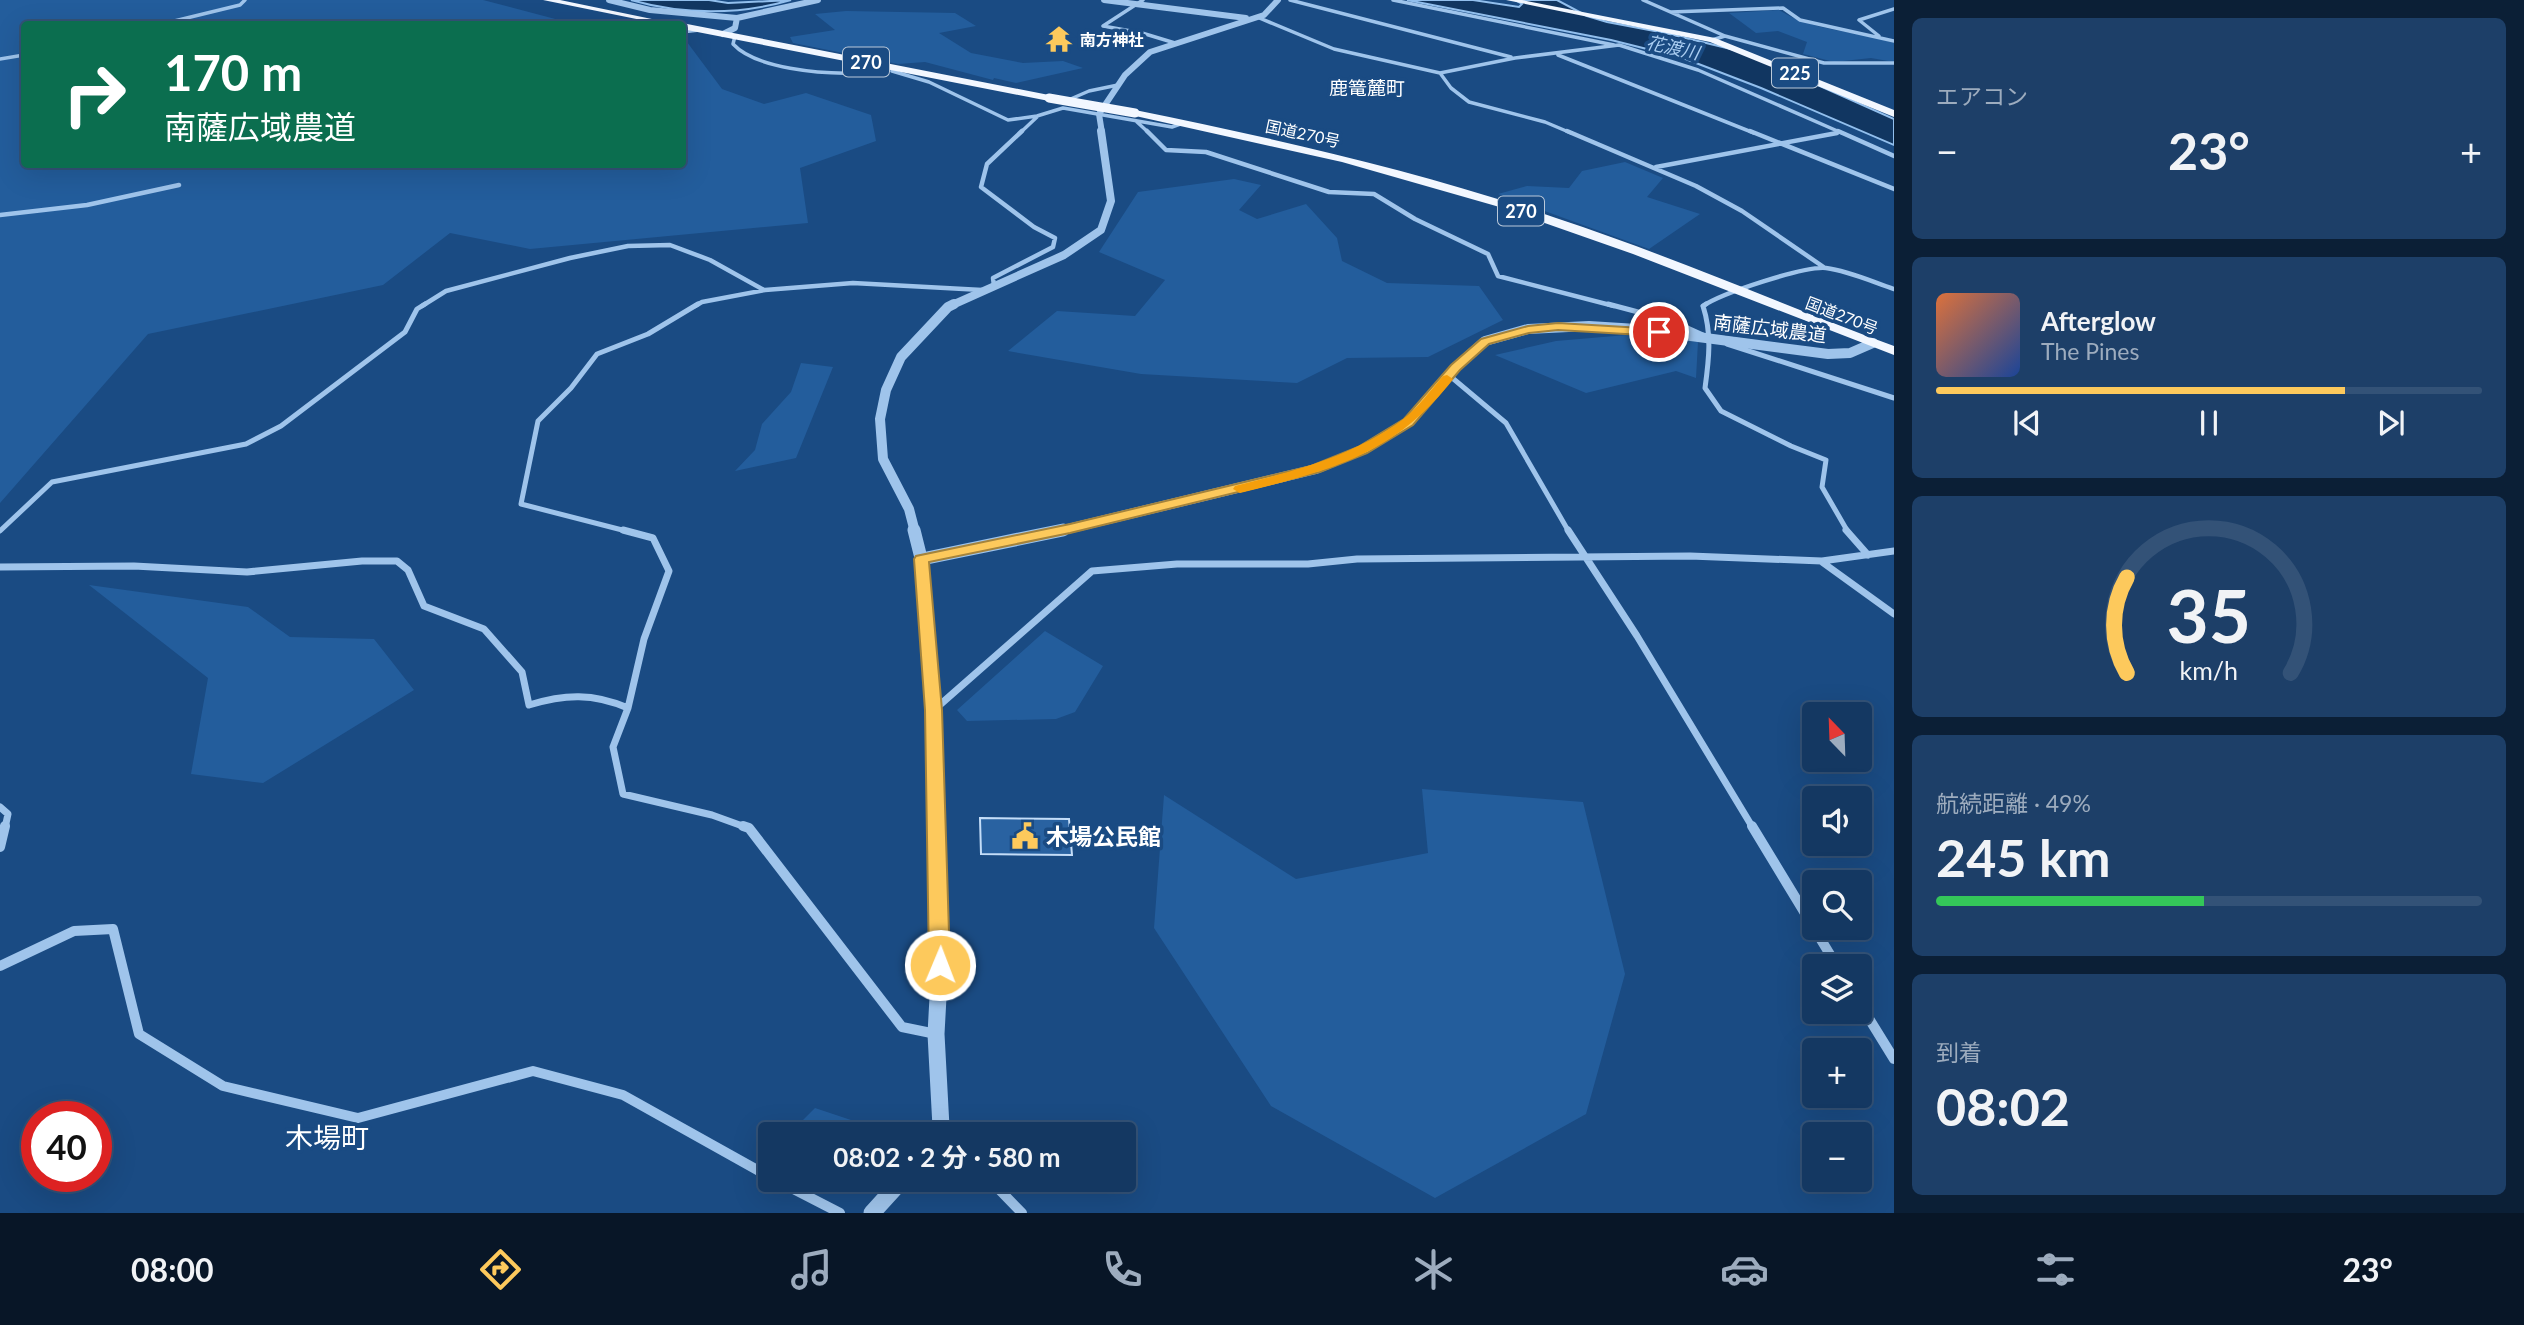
<!DOCTYPE html>
<html lang="ja">
<meta charset="utf-8">
<style>
:root{--surface:#143862;--page:#1d3f68;--text:#f1f3f6;--muted:#9dacbe;--line:#335277;--accent:#fdc95c}
body{margin:0;font-family:Lato,"Noto Sans JP",sans-serif;background:var(--page);color:var(--text);height:100vh;display:flex;flex-direction:column;font-size:26px;white-space:nowrap}
*{box-sizing:border-box;margin:0}
p{font-size:23px;color:var(--muted)}
.icon{flex:none;width:38px;height:38px;fill:none;stroke:currentColor;stroke-width:2;stroke-linecap:round;stroke-linejoin:round}
.map{position:relative;flex:1;overflow:hidden}
.sheet{display:flex;flex-direction:column;gap:18px;padding:18px;background:#0b1f36;width:630px}
.sheet>*{flex:none}
.top-card{position:absolute;left:21px;top:21px;width:665px;height:147px;border-radius:7px;box-shadow:0 7px 28px #0002,0 0 0 2px var(--line);background:#0b6e4f;color:#fff;overflow:hidden}
.needle{width:46px;rotate:337deg}
.tools{position:absolute;left:1802px;top:702px;display:grid;gap:14px}
.tools a{display:grid;place-items:center;width:70px;height:70px;border-radius:7px;background:var(--surface);box-shadow:0 7px 28px #0002,0 0 0 2px var(--line);font-size:35px}
.speed{position:absolute;left:21px;top:1101px;display:flex;gap:14px;font-size:35px;font-weight:700;text-align:center}
.speed>*{display:grid;place-content:center;width:91px;height:91px;border-radius:50%;background:var(--surface);box-shadow:0 7px 28px #0002,0 0 0 2px var(--line);line-height:1}
.speed .limit{border:10px solid #d22;background:#fff;color:#111}
.pin{position:absolute;display:grid;place-items:center;width:60px;height:60px;color:#fff;margin:-30px;border:4px solid #fff;border-radius:50%;box-shadow:0 2px 7px #0007}
.me{position:absolute;width:77px;margin:-38px;rotate:1deg;stroke-linejoin:round;filter:drop-shadow(0 0 5px #0008)}
.turn{display:flex;align-items:center;gap:24px;height:147px;padding:0 28px;font-size:32px}
.turn .icon{width:91px;height:91px;stroke-width:2.5}
.turn b{display:block;font-size:49px;line-height:60px}
.big{font-size:52px;font-weight:700;line-height:1.1}
.sheet .card{flex:1;display:flex;flex-direction:column;justify-content:center;gap:10px;min-width:0;padding:0 24px;border-radius:10px;background:var(--page)}
.sheet .dial{align-items:center;gap:0}
.dial svg{height:182px;overflow:visible;fill:none;stroke:var(--line);stroke-width:7;stroke-linecap:round;text-anchor:middle}
.dial text{fill:var(--text);stroke:none}
.song{display:flex;align-items:center;gap:21px}
.cover{width:84px;height:84px;border-radius:10px;background:linear-gradient(135deg,hsl(20 70% 55%),hsl(220 70% 35%))}
.played{height:7px;border-radius:4px;background:linear-gradient(90deg,var(--accent) 75%,var(--line) 75%)}
.keys{display:flex;justify-content:space-around;direction:ltr}
.heat{display:flex;justify-content:space-between;align-items:center;font-size:38px;direction:ltr}
.charge{height:10px;border-radius:5px;background:linear-gradient(90deg,#34c759 49%,var(--line) 0)}
.trip{position:absolute;left:758px;top:1122px;width:378px;height:70px;border-radius:7px;background:var(--surface);box-shadow:0 7px 28px #0002,0 0 0 2px var(--line);font-weight:700;line-height:70px;text-align:center}
.menu{display:flex;height:112px;justify-content:space-around;align-items:center;background:#081627;color:var(--muted)}
.menu .icon{width:49px;height:49px}
.menu .on{color:var(--accent)}
.menu b{font-size:32px;color:var(--text)}
main{display:flex;flex:1;min-height:0}
.map>svg:first-child{display:block}
.green{fill:#235d9c}
.water{fill:#113661;stroke:#92bfed;stroke-width:2}
.building{fill:#2962a1;stroke:#c4ddf8;stroke-width:2}
.lines{fill:none;stroke-linecap:round;stroke-linejoin:round}
.minor-far4{stroke:#9fc4eb;stroke-width:3.5}
.minor-far3{stroke:#9fc4eb;stroke-width:4.5}
.minor-far2{stroke:#9fc4eb;stroke-width:5}
.minor-far1{stroke:#9fc4eb;stroke-width:7}
.minor{stroke:#9fc4eb;stroke-width:10}
.tertiary-far4{stroke:#9fc4eb;stroke-width:6}
.tertiary-far3{stroke:#9fc4eb;stroke-width:8}
.tertiary-far2{stroke:#9fc4eb;stroke-width:10}
.tertiary-far1{stroke:#9fc4eb;stroke-width:13}
.tertiary{stroke:#9fc4eb;stroke-width:17}
.trunk{fill:#f2f7ff;fill-rule:evenodd}
.trunk-bridge{stroke:#f2f7ff;stroke-width:9}
.route{fill:#fdc95c;stroke:#a4833c;stroke-width:2}
.slow{fill:#f59e0b}
.labels{text-anchor:middle;dominant-baseline:central;stroke-width:7;stroke-linejoin:round;paint-order:stroke}
.far-poi-label{font-size:16px;font-weight:bold;fill:#fff;stroke:#1a4b83;text-anchor:start}
.far-street-label{font-size:16px;fill:#fff;stroke:#1a4b83}
.far-water-label{font-size:18px;font-style:italic;fill:#abcef2;stroke:#1a4b83}
.shield{fill:#1a4b83;stroke:#bac9da;stroke-width:2}
.shield-label{font-size:18px;font-weight:bold;fill:#fff}
.far-quarter-label{font-size:19px;fill:#fff;stroke:#1a4b83}
.street-label{font-size:19px;fill:#fff;stroke:#1a4b83}
.near-poi-label{font-size:23px;font-weight:bold;fill:#fff;stroke:#1a4b83;text-anchor:start}
.near-quarter-label{font-size:28px;fill:#fff;stroke:#1a4b83}
</style>
<main>
<div class="map">
<svg width="1894" height="1213" viewBox="0 0 1894 1213">
<rect width="100%" height="100%" fill="#1a4b83"/>
<path class="green" d="M 0,0 L 483,0 L 559,20 L 541,24 L 24,24 L 24,164 L 682,164 L 683,42 L 687,42 L 722,89 L 764,104 L 806,93 L 871,115 L 876,141 L 800,168 L 808,223 L 530,249 L 450,233 L 383,285 L 148,334 L 0,503 Z
M 1779,10 C 1813,32 1856,30 1894,43 L 1894,62 L 1871,58 L 1834,62 L 1803,54 L 1807,42 L 1778,31 L 1756,33 L 1729,13 Z
M 846,11 L 955,13 L 976,26 L 939,33 L 971,53 L 1023,63 L 1063,61 L 1083,68 L 1016,83 L 994,78 L 993,80 L 925,62 L 898,64 L 793,43 L 790,37 L 835,30 L 815,14 Z
M 1625,162 L 1663,178 L 1647,197 L 1700,214 L 1649,249 L 1498,194 L 1527,186 L 1569,188 L 1582,171 Z
M 1234,179 L 1261,185 L 1239,210 L 1257,219 L 1306,204 L 1337,238 L 1342,261 L 1387,283 L 1479,286 L 1503,320 L 1428,357 L 1347,358 L 1297,383 L 1141,374 L 1008,351 L 1057,311 L 1135,316 L 1165,280 L 1099,252 L 1138,192 Z
M 1638,334 L 1698,342 L 1696,378 L 1676,371 L 1586,393 L 1495,355 L 1556,341 Z
M 801,363 L 833,367 L 796,458 L 735,471 L 755,450 L 762,424 L 791,392 Z
M 89,585 L 248,607 L 290,637 L 374,639 L 414,690 L 263,783 L 191,774 L 208,678 Z
M 1045,631 L 1103,666 L 1075,712 L 1056,719 L 967,721 L 957,710 Z
M 1422,789 L 1583,802 L 1625,974 L 1586,1114 L 1435,1198 L 1271,1106 L 1154,928 L 1164,795 L 1296,879 L 1428,853 Z
M 815,1108 L 893,1134 L 789,1134 Z"/>
<path class="water" d="M 631,0 L 709,0 L 728,3 L 791,0 C 739,15 683,15 631,0 Z
M 1407,0 L 1473,0 L 1519,7 L 1522,4 L 1515,0 L 1557,0 L 1587,16 L 1607,22 L 1665,33 L 1743,52 L 1894,119 L 1894,145 L 1761,88 L 1683,58 L 1611,40 Z"/>
<path class="building" d="M 980,818 L 1069,819 L 1072,855 L 981,854 Z"/>
<g class="lines">
<path class="minor-far4" d="M 1143,0 L 1103,26 L 1142,33 L 1175,43
M 1290,0 L 1511,57
M 1393,0 L 1614,45
M 1643,0 L 1725,36 L 1712,40
M 1671,12 L 1783,8 L 1800,20 L 1894,41
M 1257,17 L 1334,49 L 1440,73 L 1451,88 L 1469,102 L 1545,122 L 1571,133
M 162,24 L 240,5 L 245,0
M 682,32 L 699,30
M 735,36 L 733,44 C 756,69 822,74 855,73 C 866,73 878,68 888,66
M 1725,36 L 1824,63 L 1894,63
M 1879,36 L 1859,20 L 1894,9
M 1558,55 L 1754,133
M 0,59 L 24,55
M 893,67 L 892,71 L 929,82 L 1008,120 L 1037,116 L 1063,108 L 1172,127 L 1183,123
M 1440,73 L 1515,58 L 1619,45 L 1698,70 L 1842,133
M 1066,101 L 1089,91 L 1118,85
M 1137,122 L 1149,133
M 1020,133 L 1037,117"/>
<path class="minor-far3" d="M 1147,131 L 1166,150 L 1206,152 L 1329,192 L 1374,194 L 1415,219 L 1488,254 L 1498,276 L 1614,306
M 1567,131 L 1696,186 L 1742,211 L 1825,268
M 1750,131 L 1894,189
M 1838,131 L 1894,156
M 1656,167 L 1837,133
M 0,215 L 87,205 L 179,185
M 994,286 L 993,278 L 1053,247 L 1055,238 L 1034,227 L 981,187 L 987,164 L 1022,131
M 422,306 L 446,291 L 570,258 L 628,246 L 670,245 L 710,260 L 764,290
M 695,306 L 702,302 L 765,290 L 853,283 L 982,290
M 1703,306 C 1722,293 1804,266 1826,268 C 1849,271 1873,282 1894,289"/>
<path class="minor-far2" d="M 1608,304 L 1672,321 L 1703,335
M 1706,304 L 1703,306 C 1712,334 1709,359 1705,388 L 1721,411 L 1791,446 L 1826,460 L 1822,487 L 1848,532
M 1727,344 L 1894,398
M 1450,376 L 1506,423 L 1569,532
M 0,531 L 52,482 L 246,444 L 281,426 L 405,332 L 417,309 L 425,304
M 630,532 L 521,504 L 538,421 L 571,388 L 597,354 L 648,334 L 698,304"/>
<path class="minor-far1" d="M 623,530 L 653,538 L 669,571 L 644,639 L 628,708 L 613,747 L 623,794 L 712,815 L 748,828
M 1568,530 L 1637,636 L 1753,828
M 1846,530 L 1868,555
M 1822,562 L 1894,614
M 0,567 L 134,566 L 247,572 L 362,561 L 397,561 L 408,570 L 424,606 L 484,629 L 522,672 L 529,705 C 565,694 593,693 628,708
M 934,710 L 1092,571 L 1177,564 L 1308,564 L 1357,559 L 1690,556 L 1822,561 L 1894,551
M 0,807 L 8,814 L 5,828"/>
<path class="minor" d="M 743,826 L 749,828 L 902,1027 L 936,1034
M 1752,826 L 1837,966
M 0,847 L 5,826
M 0,966 L 74,931 L 113,929 L 139,1034 L 223,1086 L 358,1118 L 533,1071 L 623,1095 L 770,1177
M 1860,1004 L 1894,1059
M 776,1180 L 840,1213
M 990,1180 L 1022,1213"/>
<path class="tertiary-far4" d="M 609,0 L 650,10 L 737,18 L 818,0
M 1104,0 L 1246,18
M 723,34 L 735,28 L 737,18
M 1102,133 L 1099,114 L 1125,75 L 1150,52 L 1264,15 L 1278,0"/>
<path class="tertiary-far3" d="M 950,306 L 1064,255 L 1101,230 L 1111,201 L 1101,131"/>
<path class="tertiary-far2" d="M 915,532 L 909,509 L 883,459 L 880,419 L 886,390 L 901,357 L 948,307 L 954,304
M 1055,532 L 1316,469 L 1362,450 L 1408,422 L 1455,368 L 1485,341 L 1528,329 L 1589,326 L 1637,329 L 1828,354 L 1850,353 L 1873,343"/>
<path class="tertiary-far1" d="M 914,530 L 923,566 L 933,710 L 937,828
M 922,559 L 1063,530"/>
<path class="tertiary" d="M 936,1134 L 941,1127 L 936,1034 L 941,942 L 937,826
M 872,1213 L 902,1180"/>
<path class="trunk" d="M 543,0 L 560,0 L 676,24 L 661,24 Z
M 1506,0 L 1522,0 L 1715,38 L 1894,110 L 1894,117 L 1710,42 Z
M 682,23 L 1049,95 L 1054,98 L 1049,101 L 682,29 L 682,24 L 679,24 Z
M 1135,110 C 1277,139 1419,171 1556,218 C 1671,256 1781,304 1894,346 L 1894,355 L 1633,254 L 1496,206 L 1342,162 L 1131,115 L 1131,111 Z"/>
<path class="trunk-bridge" d="M 1049,98 L 1135,113"/>
</g>
<path class="route" d="M 1558,323 L 1659,329 L 1665,332 L 1659,336 L 1558,330 L 1529,333 L 1489,344 L 1460,370 L 1413,425 L 1367,453 L 1320,472 L 1070,533 L 929,562 L 942,710 L 950,965 L 947,972 L 940,975 L 932,972 L 929,965 L 925,710 L 914,559 L 916,556 L 1070,524 L 1311,466 L 1358,447 L 1404,419 L 1451,365 L 1481,339 L 1528,326 Z"/>
<path class="slow" d="M 1447,375 L 1453,379 C 1395,455 1329,471 1240,493 L 1233,489 L 1235,486 C 1294,471 1351,457 1402,420 C 1417,409 1430,391 1443,376 Z"/>
<defs>
<symbol id="temple-bare" viewBox="-9 -9 18 18"><path d="M0-6L5-2H3V0L6.5 2.5H4V6H1.5V3h-3V6H-4V2.5H-6.5L-3 0V-2H-5Z" fill="#fdc95c" stroke="#1a4b83" stroke-width="2.5" paint-order="stroke"/></symbol>
<symbol id="civic-bare" viewBox="-9 -9 18 18"><path d="M-.6-6.5H3V-4.5H.6V-3L4-1V1h2V6H-6V1h2V-1L-.6-3ZM-1.2 2.5V6h2.4V2.5Z" fill="#fdc95c" stroke="#1a4b83" stroke-width="2.5" paint-order="stroke"/></symbol>
</defs>
<g fill-rule="evenodd">
<use href="#temple-bare" x="1040" y="20" width="38" height="38"/>
<use href="#civic-bare" x="1006" y="817" width="38" height="38"/>
</g>
<g class="labels">
<g class="far-poi-label">
<text x="1080" y="39">南方神社</text>
</g>
<g class="far-street-label">
<text transform="translate(1303 133) rotate(12)">国道270号</text>
<text transform="translate(1842 315) rotate(21)">国道270号</text>
</g>
<g class="far-water-label">
<text transform="translate(1673 47) rotate(12)">花渡川</text>
</g>
<g class="shield">
<rect x="843" y="47.5" width="46" height="29" rx="5"/>
<rect x="1772" y="58.5" width="46" height="29" rx="5"/>
<rect x="1498" y="196.5" width="46" height="29" rx="5"/>
</g>
<g class="shield-label">
<text x="866" y="62">270</text>
<text x="1795" y="73">225</text>
<text x="1521" y="211">270</text>
</g>
<g class="far-quarter-label">
<text x="1367" y="87">鹿篭麓町</text>
</g>
<g class="street-label">
<text transform="translate(1770 328) rotate(7)">南薩広域農道</text>
</g>
<g class="near-poi-label">
<text x="1046" y="836">木場公民館</text>
</g>
<g class="near-quarter-label">
<text x="327" y="1137">木場町</text>
</g>
</g>
</svg>
<div class="tools">
<a><svg class="needle" viewBox="-14 -14 28 28"><path d="M0-13l5 13h-10z" fill="#e53935"/><path d="M0 13l5-13h-10z" fill="#9dacbe"/></svg></a>
<a><svg class="icon" aria-label="sound" viewBox="0 0 24 24"><path d="M4 9h4l5-4v14l-5-4H4zM17 9q2 3 0 6"/></svg></a>
<a><svg class="icon" aria-label="search" viewBox="0 0 24 24"><circle cx="10" cy="10" r="6"/><path d="M15 15l6 6"/></svg></a>
<a><svg class="icon" aria-label="layers" viewBox="0 0 24 24"><path d="M12 4l9 5-9 5-9-5zM3 14l9 5 9-5"/></svg></a>
<a>+</a>
<a>−</a>
</div>
<div class="speed"><div class="limit">40</div></div>
<div class="pin" style="left:1659px;top:332px;background:#d93025"><svg class="icon" aria-label="arrive" viewBox="0 0 24 24"><path d="M6 21V4h12l-3 4 3 4H6"/></svg></div>
<svg class="me" style="left:940px;top:965px" viewBox="-20 -20 40 40"><circle r="17" fill="#fdc95c" stroke="#fff" stroke-width="3"/><path d="M0-11L8 9 0 5-8 9z" fill="#fff"/></svg>
<div class="trip">08:02 · 2 分 · 580 m</div>
<div class="top-card">
<div class="turn"><svg class="icon" aria-label="right" viewBox="0 0 24 24"><path d="M7 20v-9h11M14 6l5 5-5 5"/></svg><div><b>170 m</b>南薩広域農道</div></div>
</div>
</div>
<section class="sheet">
<div class="card"><p>エアコン</p>
<div class="heat"><a>−</a><b class="big">23°</b><a>+</a></div>
</div>
<div class="card">
<div class="song"><i class="cover"></i><div><b>Afterglow</b><p>The Pines</p></div></div>
<div class="played"></div>
<div class="keys"><svg class="icon" aria-label="previous" viewBox="0 0 24 24"><path d="M18 5L8 12l10 7zM5 5v14"/></svg><svg class="icon" aria-label="pause" viewBox="0 0 24 24"><path d="M8 5v14M16 5v14"/></svg><svg class="icon" aria-label="next" viewBox="0 0 24 24"><path d="M6 5l10 7-10 7zM19 5v14"/></svg></div>
</div>
<div class="card dial"><svg viewBox="0 0 100 80">
<path d="M14 69A42 42 0 1 1 86 69"/>
<path d="M14 69A42 42 0 0 1 14 27" stroke="#fdc95c"/>
<text x="50" y="56" font-size="32" font-weight="700">35</text>
<text x="50" y="72" font-size="11">km/h</text>
</svg></div>
<div class="card"><p>航続距離 · 49%</p><b class="big">245 km</b><div class="charge"></div></div>
<div class="card"><p>到着</p><b class="big">08:02</b></div>
</section>
</main>
<nav class="menu">
<b>08:00</b>
<svg class="icon on" aria-label="directions" viewBox="0 0 24 24"><path d="M12 3l9 9-9 9-9-9zM9 14v-3h6M13 9l2 2-2 2"/></svg>
<svg class="icon" aria-label="music" viewBox="0 0 24 24"><path d="M9 18V5l10-2v13"/><circle cx="6" cy="18" r="3"/><circle cx="16" cy="16" r="3"/></svg>
<svg class="icon" aria-label="phone" viewBox="0 0 24 24"><path d="M5 4h4l2 5-3 2q2 4 5 5l2-3 5 2v4C11 20 4 13 5 4z"/></svg>
<svg class="icon" aria-label="climate" viewBox="0 0 24 24"><path d="M12 3v18M4 7l16 10M4 17L20 7"/></svg>
<svg class="icon" aria-label="car" viewBox="0 0 24 24"><path d="M5 17H2v-5l4-1 3-4h7l3 4 3 1v5h-3M9 17h6M6 11h13"/><circle cx="7" cy="17" r="2"/><circle cx="17" cy="17" r="2"/></svg>
<svg class="icon" aria-label="filters" viewBox="0 0 24 24"><path d="M4 7h16M4 17h16"/><circle cx="9" cy="7" r="2"/><circle cx="15" cy="17" r="2"/></svg>
<b>23°</b>
</nav>
